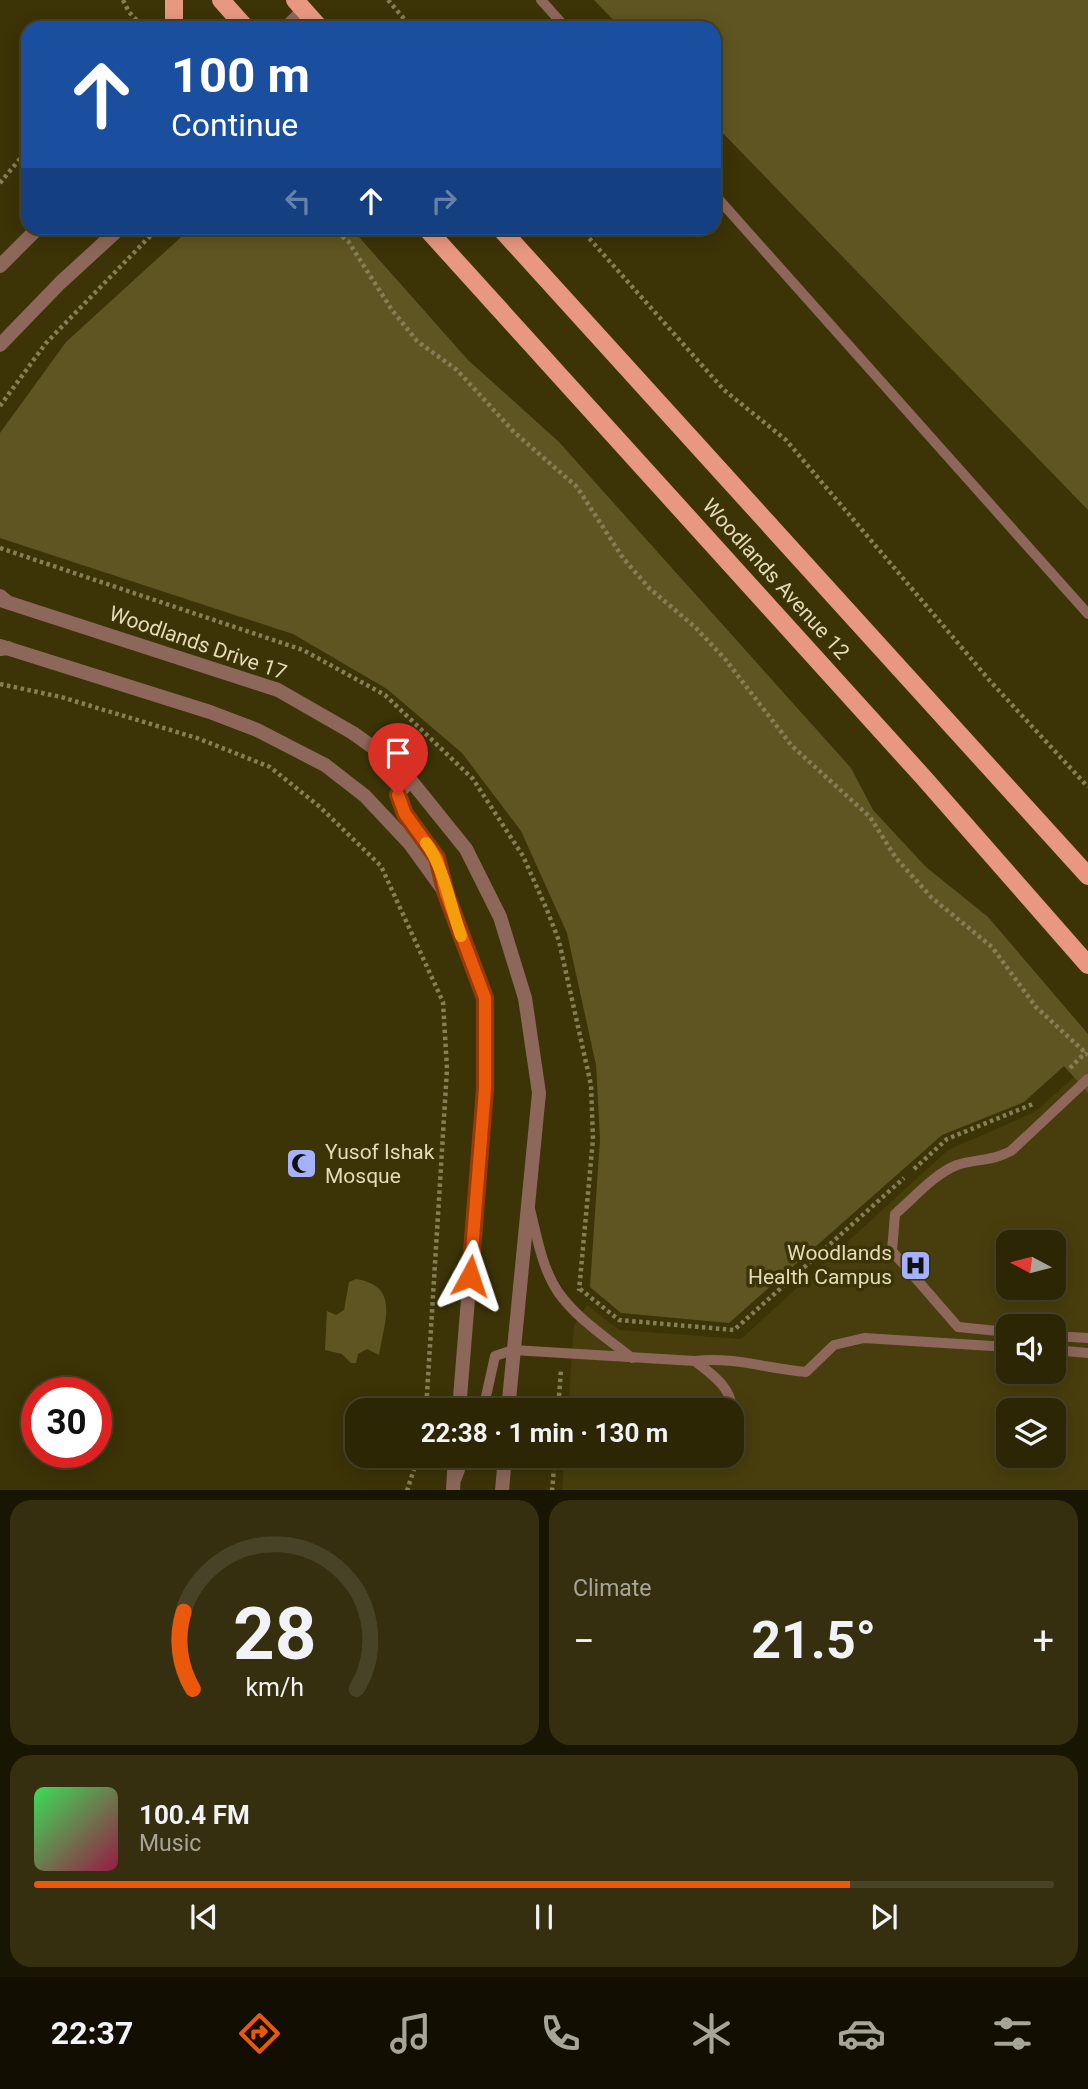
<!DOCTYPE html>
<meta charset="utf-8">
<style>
:root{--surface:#2d2605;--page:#352e0f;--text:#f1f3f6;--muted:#a7a59a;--line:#484327;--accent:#ea580c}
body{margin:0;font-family:Roboto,sans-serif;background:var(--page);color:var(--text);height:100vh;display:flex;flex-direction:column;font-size:26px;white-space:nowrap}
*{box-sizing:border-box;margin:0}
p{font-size:23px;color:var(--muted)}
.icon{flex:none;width:38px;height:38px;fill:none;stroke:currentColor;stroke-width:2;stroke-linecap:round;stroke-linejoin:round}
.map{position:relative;height:1490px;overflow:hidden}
.panel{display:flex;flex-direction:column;gap:10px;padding:10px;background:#191503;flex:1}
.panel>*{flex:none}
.guide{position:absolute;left:21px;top:21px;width:700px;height:214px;border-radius:21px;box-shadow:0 4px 18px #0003,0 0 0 2px var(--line);background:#1a4fa0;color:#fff;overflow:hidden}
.needle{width:46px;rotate:277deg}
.buttons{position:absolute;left:996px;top:1230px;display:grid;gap:14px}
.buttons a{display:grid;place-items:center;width:70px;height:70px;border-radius:14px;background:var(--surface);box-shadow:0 4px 18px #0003,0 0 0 2px var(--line);font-size:35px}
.speed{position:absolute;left:21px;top:1377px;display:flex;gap:14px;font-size:35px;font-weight:700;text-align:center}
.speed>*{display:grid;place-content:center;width:91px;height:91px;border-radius:50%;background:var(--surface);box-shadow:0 4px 18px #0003,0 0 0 2px var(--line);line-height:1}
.speed .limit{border:10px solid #d22;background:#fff;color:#111}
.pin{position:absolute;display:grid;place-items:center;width:60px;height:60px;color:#fff;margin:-72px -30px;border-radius:50% 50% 50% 0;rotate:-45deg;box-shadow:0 0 7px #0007}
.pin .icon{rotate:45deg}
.me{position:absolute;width:77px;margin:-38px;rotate:5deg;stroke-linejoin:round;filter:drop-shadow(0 0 5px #0008)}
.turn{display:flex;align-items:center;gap:24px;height:147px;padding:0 35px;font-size:32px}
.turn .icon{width:91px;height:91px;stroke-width:2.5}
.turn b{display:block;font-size:49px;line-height:60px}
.lanes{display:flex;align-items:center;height:66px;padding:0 35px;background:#0003;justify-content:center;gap:35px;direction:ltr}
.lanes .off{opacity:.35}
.big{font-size:52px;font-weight:700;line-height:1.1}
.panel .widget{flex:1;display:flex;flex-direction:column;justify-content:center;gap:10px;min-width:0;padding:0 24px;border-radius:21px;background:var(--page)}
.panel .dial{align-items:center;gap:0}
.dial svg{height:182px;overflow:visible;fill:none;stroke:var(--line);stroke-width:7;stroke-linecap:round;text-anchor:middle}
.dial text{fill:var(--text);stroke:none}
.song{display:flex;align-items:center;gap:21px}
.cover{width:84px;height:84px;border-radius:10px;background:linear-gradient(135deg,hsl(130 70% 55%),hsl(340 70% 35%))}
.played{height:7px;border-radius:4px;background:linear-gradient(90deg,var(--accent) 80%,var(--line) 80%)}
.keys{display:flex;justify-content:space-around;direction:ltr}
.heat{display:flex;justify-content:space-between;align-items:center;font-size:38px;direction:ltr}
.panel .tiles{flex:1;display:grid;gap:10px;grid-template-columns:1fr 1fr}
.widget:last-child{grid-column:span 2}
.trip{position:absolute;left:345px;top:1398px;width:399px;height:70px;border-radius:21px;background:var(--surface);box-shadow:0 4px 18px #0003,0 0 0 2px var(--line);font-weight:700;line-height:70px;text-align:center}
.menu{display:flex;height:112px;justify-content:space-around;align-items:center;background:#120f02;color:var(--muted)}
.menu .icon{width:49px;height:49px}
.menu .current{color:var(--accent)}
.menu b{font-size:32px;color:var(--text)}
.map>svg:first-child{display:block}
.built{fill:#483e0d;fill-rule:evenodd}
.green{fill:#5f5522}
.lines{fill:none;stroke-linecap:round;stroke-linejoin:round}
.path{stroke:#867e54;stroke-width:4.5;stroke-dasharray:3.5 3.5;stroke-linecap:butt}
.service{stroke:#8e675b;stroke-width:10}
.minor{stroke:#8e675b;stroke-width:14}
.tertiary{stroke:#8e675b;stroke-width:14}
.primary{stroke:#e89880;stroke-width:18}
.route-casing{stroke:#983908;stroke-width:18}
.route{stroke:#ea580c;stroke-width:12}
.slow{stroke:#f59e0b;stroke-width:12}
.labels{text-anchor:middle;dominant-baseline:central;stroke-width:7;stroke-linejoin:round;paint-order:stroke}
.street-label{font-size:21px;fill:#e4dcb6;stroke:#3c3307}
.poi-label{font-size:21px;fill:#e4dcb6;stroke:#3c3307;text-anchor:start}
</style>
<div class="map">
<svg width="1088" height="1491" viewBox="0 0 1088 1491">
<rect width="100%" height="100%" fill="#3c3307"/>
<path class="built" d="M 1074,1077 L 1088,1093 L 1088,1490 L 562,1491 L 564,1456 L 732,1456 L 732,1410 L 568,1410 L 574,1326 L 587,1305 L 619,1330 L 741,1339 L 948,1150 L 1035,1112 ZM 1008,1242 L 1054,1242 L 1054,1288 L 1008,1288 ZM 1008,1326 L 1054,1326 L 1054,1372 L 1008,1372 ZM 1008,1410 L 1054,1410 L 1054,1456 L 1008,1456 Z"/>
<path class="green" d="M 594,0 L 1088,0 L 1088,510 L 714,124 L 714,28 L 621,28 Z
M 191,228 L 351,228 L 468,360 L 559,442 L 851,768 L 873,810 L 926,867 L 988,917 L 1088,1034 L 1088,1093 L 1064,1066 L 1024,1102 L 942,1135 L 729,1323 L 621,1313 L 590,1287 L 600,1139 L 596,1065 L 567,933 L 521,831 L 462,753 L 387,689 L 293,634 L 0,538 L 0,433 L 66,342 Z
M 356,1279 C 401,1286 384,1322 379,1355 L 367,1349 L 358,1354 L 356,1363 L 351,1363 L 342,1354 L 325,1350 L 327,1311 L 336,1315 L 344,1310 L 349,1282 Z"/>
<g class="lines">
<path class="path" d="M 123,0 L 129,12 L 144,28
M 388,0 L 412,28
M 0,183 L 28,149
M 331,228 L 348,241 L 392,310 L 417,341 L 457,370 L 514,432 L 577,487 L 623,558 L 649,588 L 695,627 L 725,659 L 792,746 L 870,817 L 896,858 L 932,898 L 992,947 L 1036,1007 L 1088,1055
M 580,228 L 724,390 L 786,440 L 990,681 L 1088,787
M 0,406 L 46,343 L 158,228
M 0,548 L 303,650 L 385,695 L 473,779 L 523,856 L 547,910 L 559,941 L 591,1085 L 593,1139 L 579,1291
M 0,684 L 61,697 L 197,738 L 270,767 L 320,807 L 381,866 L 443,1002 L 447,1069 L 426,1410
M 1070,1068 L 1086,1052
M 914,1169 L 947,1139 L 1033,1104
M 580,1289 L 619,1320 L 734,1330 L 904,1178
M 558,1410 L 561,1369
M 407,1491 L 418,1456
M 552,1491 L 555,1456"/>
<path class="service" d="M 541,0 L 566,28
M 714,194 L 1088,614
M 412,782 L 399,795 L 405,814 L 437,858 L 444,888
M 530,1209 C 537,1237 542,1268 558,1292 C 577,1319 607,1338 632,1358
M 1008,1332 L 958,1327 L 892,1251 L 895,1214 C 914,1198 934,1174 957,1165 C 976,1159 993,1161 1011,1151 L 1088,1079
M 1054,1336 L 1088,1338
M 1054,1350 L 1088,1353
M 695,1361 C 711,1374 732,1387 732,1410
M 483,1410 L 495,1356 L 513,1350 L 695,1361 C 731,1356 769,1369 806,1372 L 834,1345 L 864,1338 L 1008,1347
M 457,1478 L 465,1456"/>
<path class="minor" d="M 0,600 L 278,690 L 353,733 L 388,758 L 412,782 L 466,849 L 500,917 L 525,998 L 539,1093 L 508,1410
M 0,646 L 210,712 L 257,730 L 325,765 L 365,796 L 410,844 L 446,894 L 485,998 L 485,1089 L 459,1410
M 453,1491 L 455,1456
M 502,1491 L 505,1456"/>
<path class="tertiary" d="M 286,28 L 304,10
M 0,266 L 38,228
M 0,345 L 60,283 L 120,228
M 0,596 L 6,601
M 0,649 L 8,648"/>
<path class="primary" d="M 221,0 L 246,28
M 295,0 L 320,28
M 174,28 L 174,0
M 426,228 L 924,778 L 1088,965
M 500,228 L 1088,876"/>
</g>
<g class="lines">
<defs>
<path id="route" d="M 398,795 L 405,814 L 437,858 L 446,894 L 485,998 L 485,1089 L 470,1276"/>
</defs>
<use href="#route" class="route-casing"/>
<use href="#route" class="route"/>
<path class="slow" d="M 426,843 C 443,865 451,908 461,936"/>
</g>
<defs>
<symbol id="mosque-square" viewBox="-11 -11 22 22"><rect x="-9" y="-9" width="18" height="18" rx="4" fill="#a6b1fc" stroke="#3c3307"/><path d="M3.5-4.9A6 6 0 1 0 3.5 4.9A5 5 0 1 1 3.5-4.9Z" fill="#111"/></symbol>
<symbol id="hospital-square" viewBox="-11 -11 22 22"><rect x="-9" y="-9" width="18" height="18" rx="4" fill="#a6b1fc" stroke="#3c3307"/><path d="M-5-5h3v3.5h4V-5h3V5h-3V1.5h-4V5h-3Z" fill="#111"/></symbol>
</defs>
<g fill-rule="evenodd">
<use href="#mosque-square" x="284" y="1146" width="35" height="35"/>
<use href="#hospital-square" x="898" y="1248" width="35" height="35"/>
</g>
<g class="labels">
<g class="street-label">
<text transform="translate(776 579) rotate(48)">Woodlands Avenue 12</text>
<text transform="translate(198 643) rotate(19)">Woodlands Drive 17</text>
</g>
<g class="poi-label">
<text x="325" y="1152">Yusof Ishak<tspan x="325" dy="24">Mosque</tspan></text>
<text x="892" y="1253" text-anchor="end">Woodlands<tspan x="892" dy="24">Health Campus</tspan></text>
</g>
</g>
</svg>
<div class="buttons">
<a><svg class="needle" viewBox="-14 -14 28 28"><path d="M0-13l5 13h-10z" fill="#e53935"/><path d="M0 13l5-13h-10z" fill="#a7a59a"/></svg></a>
<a><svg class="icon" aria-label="sound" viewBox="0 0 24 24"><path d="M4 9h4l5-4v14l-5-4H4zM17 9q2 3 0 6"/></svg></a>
<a><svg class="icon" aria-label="layers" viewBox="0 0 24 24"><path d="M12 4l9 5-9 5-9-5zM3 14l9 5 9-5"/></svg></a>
</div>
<div class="speed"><div class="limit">30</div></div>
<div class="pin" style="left:398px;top:795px;background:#d93025"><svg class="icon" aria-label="arrive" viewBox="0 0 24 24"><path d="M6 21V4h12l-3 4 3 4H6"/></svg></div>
<svg class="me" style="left:470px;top:1276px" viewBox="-20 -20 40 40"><path d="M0-17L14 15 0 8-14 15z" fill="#ea580c" stroke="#fff" stroke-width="4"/></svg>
<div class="trip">22:38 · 1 min · 130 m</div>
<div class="guide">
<div class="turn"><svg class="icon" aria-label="ahead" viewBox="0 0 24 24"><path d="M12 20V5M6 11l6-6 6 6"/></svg><div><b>100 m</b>Continue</div></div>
<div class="lanes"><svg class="icon off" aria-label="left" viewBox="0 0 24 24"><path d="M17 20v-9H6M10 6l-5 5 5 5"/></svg><svg class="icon" aria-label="ahead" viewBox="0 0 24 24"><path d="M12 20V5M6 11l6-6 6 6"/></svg><svg class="icon off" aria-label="right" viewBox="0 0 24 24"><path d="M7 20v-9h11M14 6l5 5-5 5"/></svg></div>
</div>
</div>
<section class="panel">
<div class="tiles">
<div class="widget dial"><svg viewBox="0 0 100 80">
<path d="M14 69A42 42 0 1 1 86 69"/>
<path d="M14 69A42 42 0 0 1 10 35" stroke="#ea580c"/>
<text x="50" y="56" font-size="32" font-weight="700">28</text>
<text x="50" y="72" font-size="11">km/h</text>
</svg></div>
<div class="widget"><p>Climate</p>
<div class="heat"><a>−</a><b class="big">21.5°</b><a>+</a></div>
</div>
<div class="widget">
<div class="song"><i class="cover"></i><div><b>100.4 FM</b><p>Music</p></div></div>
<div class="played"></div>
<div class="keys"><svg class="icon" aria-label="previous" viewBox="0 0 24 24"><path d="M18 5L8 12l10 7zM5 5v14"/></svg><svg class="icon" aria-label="pause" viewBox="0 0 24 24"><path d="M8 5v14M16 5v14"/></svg><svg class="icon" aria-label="next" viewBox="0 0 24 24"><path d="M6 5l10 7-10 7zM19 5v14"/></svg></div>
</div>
</div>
</section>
<nav class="menu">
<b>22:37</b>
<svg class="icon current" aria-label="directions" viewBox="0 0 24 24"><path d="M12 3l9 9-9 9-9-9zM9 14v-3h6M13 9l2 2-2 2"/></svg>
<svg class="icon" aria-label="music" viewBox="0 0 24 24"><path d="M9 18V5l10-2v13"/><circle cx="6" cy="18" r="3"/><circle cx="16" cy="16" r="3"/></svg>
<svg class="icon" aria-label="phone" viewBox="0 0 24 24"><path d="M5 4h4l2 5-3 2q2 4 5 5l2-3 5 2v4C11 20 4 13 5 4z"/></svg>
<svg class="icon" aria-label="climate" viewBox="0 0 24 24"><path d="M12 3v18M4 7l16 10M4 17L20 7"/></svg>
<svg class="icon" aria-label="car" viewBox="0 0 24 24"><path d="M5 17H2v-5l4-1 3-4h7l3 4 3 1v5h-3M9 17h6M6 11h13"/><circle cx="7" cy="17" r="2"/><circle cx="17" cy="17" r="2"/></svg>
<svg class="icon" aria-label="filters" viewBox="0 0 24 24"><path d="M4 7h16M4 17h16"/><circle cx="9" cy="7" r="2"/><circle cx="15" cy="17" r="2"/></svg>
</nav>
